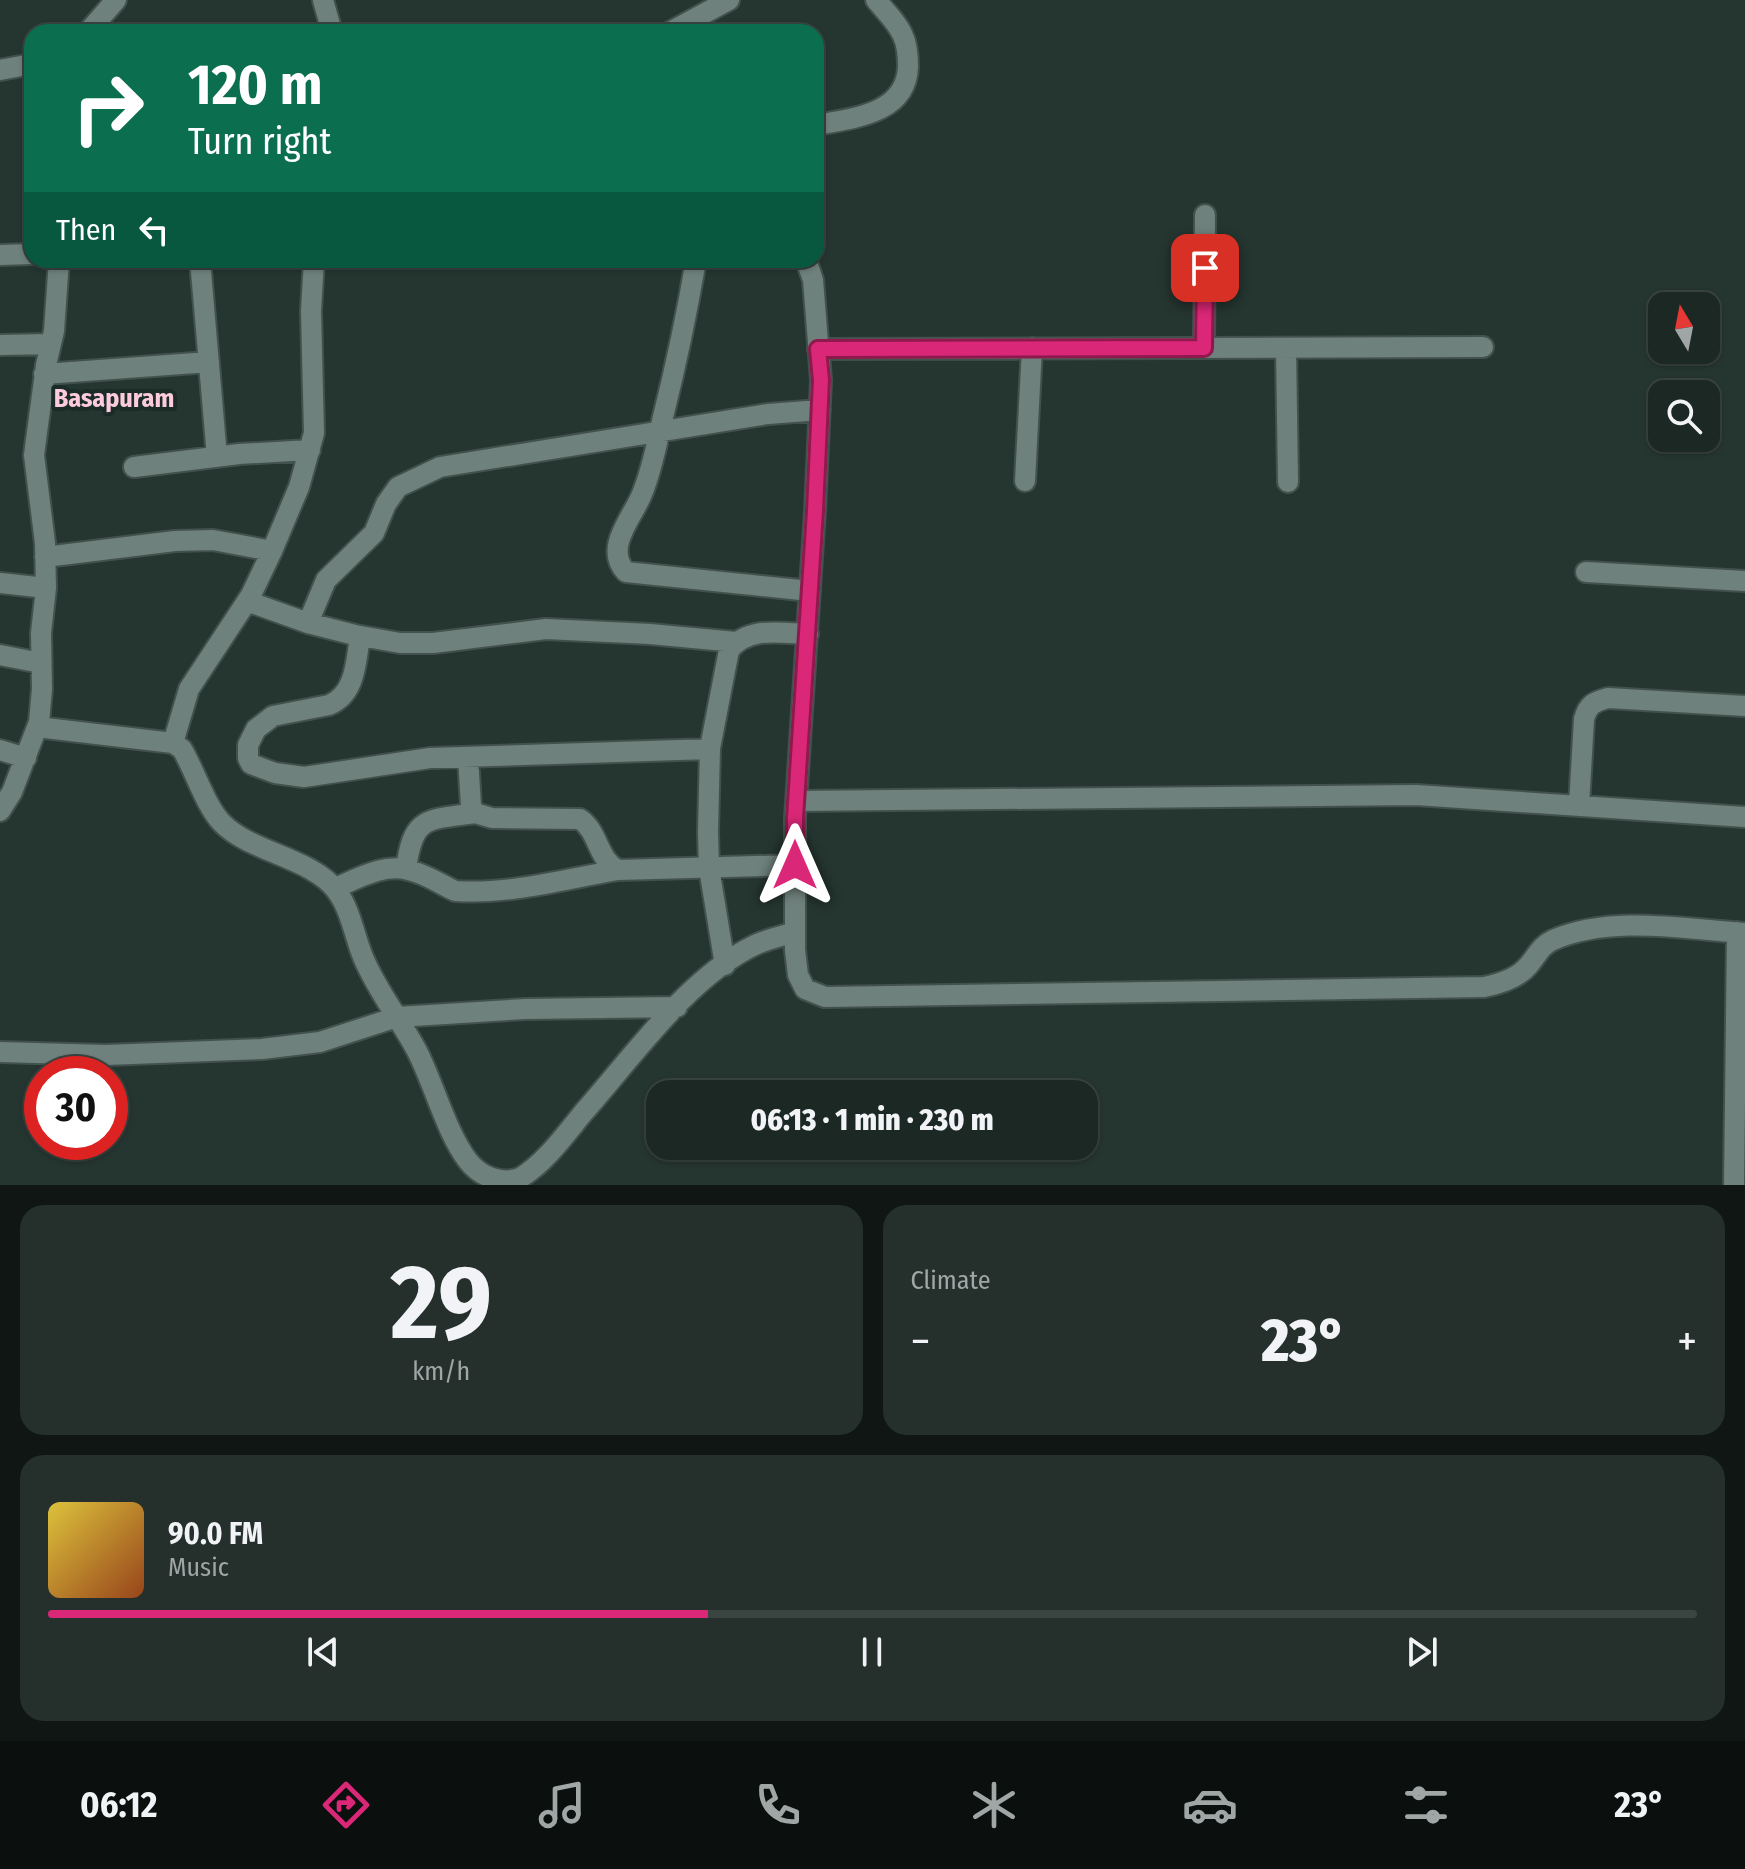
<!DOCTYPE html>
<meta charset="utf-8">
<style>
:root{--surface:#1c2824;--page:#25302c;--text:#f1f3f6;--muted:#a0a6a6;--line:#3a4441;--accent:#db2777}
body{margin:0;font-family:"Fira Sans Condensed",sans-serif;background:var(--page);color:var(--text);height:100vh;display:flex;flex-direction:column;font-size:30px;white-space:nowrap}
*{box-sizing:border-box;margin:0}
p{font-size:26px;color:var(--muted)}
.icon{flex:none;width:44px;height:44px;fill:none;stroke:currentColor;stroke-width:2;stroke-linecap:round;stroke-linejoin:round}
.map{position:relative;height:1185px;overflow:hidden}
.sheet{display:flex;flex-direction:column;gap:20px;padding:20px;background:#0f1614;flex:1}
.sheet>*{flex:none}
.banner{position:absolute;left:24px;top:24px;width:800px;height:244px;border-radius:24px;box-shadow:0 2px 6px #0004,0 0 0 2px var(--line);background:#0b6e4f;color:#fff;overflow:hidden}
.needle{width:52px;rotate:350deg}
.controls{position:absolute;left:1648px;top:292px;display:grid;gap:16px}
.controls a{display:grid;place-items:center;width:72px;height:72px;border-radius:16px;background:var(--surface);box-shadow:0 2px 6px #0004,0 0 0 2px var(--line);font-size:40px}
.speed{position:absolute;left:24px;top:1056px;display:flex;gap:16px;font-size:40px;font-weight:700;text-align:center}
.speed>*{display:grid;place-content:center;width:104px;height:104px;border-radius:50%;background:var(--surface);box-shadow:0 2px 6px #0004,0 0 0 2px var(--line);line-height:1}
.speed .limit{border:12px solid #d22;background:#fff;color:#111}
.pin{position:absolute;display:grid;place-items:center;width:68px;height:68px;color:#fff;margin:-34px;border-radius:16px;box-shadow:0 4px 12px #0006}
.me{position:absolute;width:88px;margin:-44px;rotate:0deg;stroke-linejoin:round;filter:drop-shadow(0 0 6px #0008)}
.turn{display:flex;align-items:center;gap:28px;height:168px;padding:0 32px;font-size:36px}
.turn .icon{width:104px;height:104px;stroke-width:2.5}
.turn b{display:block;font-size:56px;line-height:68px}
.then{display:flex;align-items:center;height:76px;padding:0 32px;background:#0003;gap:16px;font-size:30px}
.big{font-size:60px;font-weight:800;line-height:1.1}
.sheet .card{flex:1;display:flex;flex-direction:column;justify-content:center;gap:12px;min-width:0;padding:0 28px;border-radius:24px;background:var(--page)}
.sheet .dial{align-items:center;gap:0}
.dial b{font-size:104px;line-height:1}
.song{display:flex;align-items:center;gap:24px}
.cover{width:96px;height:96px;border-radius:12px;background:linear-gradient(135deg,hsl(50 70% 55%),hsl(20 70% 35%))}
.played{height:8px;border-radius:4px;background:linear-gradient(90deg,var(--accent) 40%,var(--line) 40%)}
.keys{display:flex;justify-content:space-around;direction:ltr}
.heat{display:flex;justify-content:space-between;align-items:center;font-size:44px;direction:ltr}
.sheet .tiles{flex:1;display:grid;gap:20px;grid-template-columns:1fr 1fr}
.card:last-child{grid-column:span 2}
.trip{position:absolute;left:646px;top:1080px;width:452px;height:80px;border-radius:24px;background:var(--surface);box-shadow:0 2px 6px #0004,0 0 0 2px var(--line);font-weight:800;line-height:80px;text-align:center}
.tab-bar{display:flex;height:128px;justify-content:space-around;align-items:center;background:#0b100e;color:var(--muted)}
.tab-bar .icon{width:56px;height:56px}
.tab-bar .current{color:var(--accent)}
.tab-bar b{font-size:36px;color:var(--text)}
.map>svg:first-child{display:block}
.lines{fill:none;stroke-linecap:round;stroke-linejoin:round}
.minor-casing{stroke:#43514d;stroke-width:24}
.minor{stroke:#6f817c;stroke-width:20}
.route-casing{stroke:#8e194d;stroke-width:20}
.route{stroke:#db2777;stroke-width:14}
.labels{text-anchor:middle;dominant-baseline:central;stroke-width:8;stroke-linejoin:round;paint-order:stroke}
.quarter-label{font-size:26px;font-weight:bold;fill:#fdcbdc;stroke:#1b2b27}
</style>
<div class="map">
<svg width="1745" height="1185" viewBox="0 0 1745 1185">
<rect width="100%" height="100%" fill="#253530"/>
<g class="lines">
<defs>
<path id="minor" d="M 323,0 L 332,32
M 88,32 L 116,0
M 670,32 L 729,0
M 0,70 L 32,64
M 816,125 C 854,118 906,114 908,67 C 908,57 907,44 903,36 C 898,23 885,11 876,0
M 0,255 L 32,254
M 200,260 L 217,457
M 696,260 C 687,313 676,365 663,417 C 657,443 652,470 642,494 C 633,517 603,548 626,572 L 810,591
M 806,260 L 813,280 L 821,380 L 815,511 L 795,818 L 795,950 L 798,975 L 805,989 L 825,997 L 1484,987 C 1499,984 1517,979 1528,966 C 1537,956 1540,946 1553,940 C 1611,915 1684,929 1745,933
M 0,345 L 51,344
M 1204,348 L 1205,215
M 1286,348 L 1288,482
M 818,349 L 1483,347
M 44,374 L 209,362
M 134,467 L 239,454 L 310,450
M 1025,481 L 1032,348
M 45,557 L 175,541 L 213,540 L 272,551
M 1586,572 L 1745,581
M 0,583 L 46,588
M 247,601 L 308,623 L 355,635 L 400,643 L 433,643 L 546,629 L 650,634 L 736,642
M 308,623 L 326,580 L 374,533 L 386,504 L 398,487 L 440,467 L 768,414 L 820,410
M 360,636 C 356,661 356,694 329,705 L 273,716 L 256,729 L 248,745 L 248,758 L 251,764 L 275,773 L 304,777 L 430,758 L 710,749
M 0,655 L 41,663
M 37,727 L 173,743 L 182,749 C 195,771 206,807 222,823 C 250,852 312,858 336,890 C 351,910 354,935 363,957 C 377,991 400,1019 417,1051 C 434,1084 446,1132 468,1161 C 480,1176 500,1185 520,1178 C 545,1163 565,1135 583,1113 C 631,1059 689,976 755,945 C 767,939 782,936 795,932
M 173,743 L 189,689 L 251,595 L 272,551 L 299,487 L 314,433 L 311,311 L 314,260
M 0,750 L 26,758
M 468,757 L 471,806 L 475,813 L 492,818 L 580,819 C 599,832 597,859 618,870 L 795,865
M 797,801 L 1416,795 L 1745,817
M 1579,806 L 1584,719 C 1588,705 1593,702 1608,698 L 1745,706
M 0,811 L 12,792 L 39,722 L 42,689 L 41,633 L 46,588 L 45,543 L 34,455 L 46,365 L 54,331 L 59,260
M 406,869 C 413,816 426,820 475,813
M 335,888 C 357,879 384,863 408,870 C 424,873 440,884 455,891 C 509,895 565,879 618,870
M 725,965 L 709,868 L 708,832 L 710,748 L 729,650 C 749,626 780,633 808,634
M 0,1052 L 106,1055 L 262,1049 L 320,1042 L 397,1017 L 525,1009 L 677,1007
M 1734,1185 L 1737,932"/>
</defs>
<use href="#minor" class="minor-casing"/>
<use href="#minor" class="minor"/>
</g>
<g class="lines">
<defs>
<path id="route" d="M 795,865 L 795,818 L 815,511 L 821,380 L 818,349 L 1204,348 L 1205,268"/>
</defs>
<use href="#route" class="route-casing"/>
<use href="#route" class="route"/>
</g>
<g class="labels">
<g class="quarter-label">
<text x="114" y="398">Basapuram</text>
</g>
</g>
</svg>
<div class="controls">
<a><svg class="needle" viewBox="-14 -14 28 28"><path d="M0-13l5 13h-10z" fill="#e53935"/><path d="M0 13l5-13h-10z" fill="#a0a6a6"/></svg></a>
<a><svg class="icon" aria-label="search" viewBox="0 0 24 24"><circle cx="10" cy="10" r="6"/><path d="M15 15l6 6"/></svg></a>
</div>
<div class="speed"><div class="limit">30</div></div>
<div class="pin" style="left:1205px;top:268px;background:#d93025"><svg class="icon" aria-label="arrive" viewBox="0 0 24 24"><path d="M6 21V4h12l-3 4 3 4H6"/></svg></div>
<svg class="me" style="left:795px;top:865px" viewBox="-20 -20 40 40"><path d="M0-17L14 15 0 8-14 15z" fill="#db2777" stroke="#fff" stroke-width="4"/></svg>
<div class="trip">06:13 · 1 min · 230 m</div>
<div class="banner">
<div class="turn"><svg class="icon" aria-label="right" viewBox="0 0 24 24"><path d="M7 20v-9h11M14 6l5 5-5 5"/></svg><div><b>120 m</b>Turn right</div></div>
<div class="then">Then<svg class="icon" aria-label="left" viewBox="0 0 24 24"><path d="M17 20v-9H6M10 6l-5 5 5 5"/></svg></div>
</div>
</div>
<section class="sheet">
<div class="tiles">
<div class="card dial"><b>29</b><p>km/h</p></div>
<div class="card"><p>Climate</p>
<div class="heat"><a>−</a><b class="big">23°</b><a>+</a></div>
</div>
<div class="card">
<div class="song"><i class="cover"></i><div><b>90.0 FM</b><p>Music</p></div></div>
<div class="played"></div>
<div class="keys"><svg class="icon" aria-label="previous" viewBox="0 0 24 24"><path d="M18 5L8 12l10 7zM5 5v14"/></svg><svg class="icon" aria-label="pause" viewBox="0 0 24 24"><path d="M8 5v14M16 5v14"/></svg><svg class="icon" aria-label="next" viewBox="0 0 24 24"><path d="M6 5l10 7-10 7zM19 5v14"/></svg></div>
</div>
</div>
</section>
<nav class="tab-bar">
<b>06:12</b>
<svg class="icon current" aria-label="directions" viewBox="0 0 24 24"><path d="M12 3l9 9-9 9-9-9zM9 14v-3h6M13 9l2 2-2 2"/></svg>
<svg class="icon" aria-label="music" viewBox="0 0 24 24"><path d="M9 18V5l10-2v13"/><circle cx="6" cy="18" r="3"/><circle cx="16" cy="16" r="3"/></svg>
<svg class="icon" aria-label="phone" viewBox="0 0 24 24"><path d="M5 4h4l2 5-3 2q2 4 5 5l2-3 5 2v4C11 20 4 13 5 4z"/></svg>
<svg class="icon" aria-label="climate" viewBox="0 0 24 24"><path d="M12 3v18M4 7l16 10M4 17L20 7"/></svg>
<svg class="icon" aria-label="car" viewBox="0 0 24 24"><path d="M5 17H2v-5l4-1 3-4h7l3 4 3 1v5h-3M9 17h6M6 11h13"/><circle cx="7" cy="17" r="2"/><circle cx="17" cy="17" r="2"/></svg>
<svg class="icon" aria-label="filters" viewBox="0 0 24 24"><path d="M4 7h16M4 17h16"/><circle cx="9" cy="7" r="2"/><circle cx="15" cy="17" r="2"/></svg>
<b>23°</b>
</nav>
